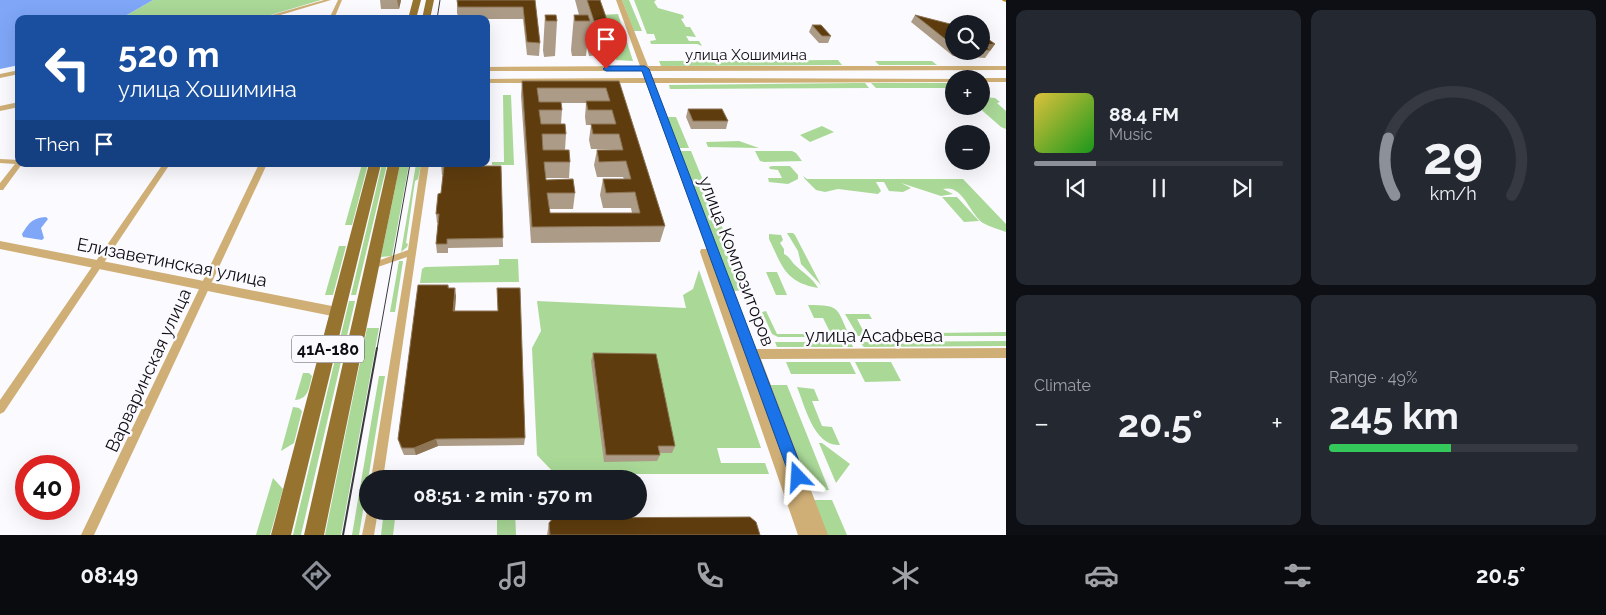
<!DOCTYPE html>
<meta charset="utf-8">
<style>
:root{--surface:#171b24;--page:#242831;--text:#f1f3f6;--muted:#9ea1a6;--line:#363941;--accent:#8c9099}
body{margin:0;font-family:Raleway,sans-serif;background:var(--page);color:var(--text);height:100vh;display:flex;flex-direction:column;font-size:19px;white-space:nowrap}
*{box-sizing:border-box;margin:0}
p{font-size:16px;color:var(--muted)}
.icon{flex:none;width:28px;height:28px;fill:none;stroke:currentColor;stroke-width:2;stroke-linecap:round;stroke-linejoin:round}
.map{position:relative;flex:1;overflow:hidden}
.sheet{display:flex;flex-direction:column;gap:10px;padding:10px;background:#0d0f14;width:600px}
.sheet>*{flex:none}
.banner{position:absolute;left:15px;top:15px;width:475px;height:152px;border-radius:10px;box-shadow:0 5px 20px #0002;background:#1a4fa0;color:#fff;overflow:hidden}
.controls{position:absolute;left:945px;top:15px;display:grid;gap:10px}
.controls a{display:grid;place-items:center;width:45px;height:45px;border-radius:50%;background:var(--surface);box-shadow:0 5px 20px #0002;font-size:25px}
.speed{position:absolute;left:15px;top:455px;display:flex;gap:10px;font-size:25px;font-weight:700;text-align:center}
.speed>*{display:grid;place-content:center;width:65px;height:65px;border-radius:50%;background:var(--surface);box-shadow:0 5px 20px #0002;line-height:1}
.speed .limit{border:8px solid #d22;background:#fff;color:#111}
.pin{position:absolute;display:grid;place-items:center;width:42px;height:42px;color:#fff;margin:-51px -21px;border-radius:50% 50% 50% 0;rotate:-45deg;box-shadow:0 0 5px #0007}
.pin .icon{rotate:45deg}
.me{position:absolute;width:55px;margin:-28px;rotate:340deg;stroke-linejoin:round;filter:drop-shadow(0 0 4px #0008)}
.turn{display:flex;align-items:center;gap:18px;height:105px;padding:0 20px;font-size:22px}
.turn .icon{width:65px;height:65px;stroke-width:2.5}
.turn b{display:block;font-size:35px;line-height:42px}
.then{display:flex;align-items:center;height:48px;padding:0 20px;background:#0003;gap:10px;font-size:19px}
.big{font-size:38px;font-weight:700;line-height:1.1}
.sheet .card{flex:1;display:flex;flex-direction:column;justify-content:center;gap:8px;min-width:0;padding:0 18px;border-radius:10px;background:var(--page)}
.sheet .dial{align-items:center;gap:0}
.dial svg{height:130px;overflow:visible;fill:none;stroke:var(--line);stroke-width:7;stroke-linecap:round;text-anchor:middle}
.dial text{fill:var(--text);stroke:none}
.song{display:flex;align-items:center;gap:15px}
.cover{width:60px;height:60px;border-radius:8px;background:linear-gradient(135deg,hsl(50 70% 55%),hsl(120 70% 35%))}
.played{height:5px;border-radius:2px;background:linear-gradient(90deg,var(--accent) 25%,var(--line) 25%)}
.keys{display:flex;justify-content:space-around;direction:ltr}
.heat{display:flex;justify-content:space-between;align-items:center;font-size:28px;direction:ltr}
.charge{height:8px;border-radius:4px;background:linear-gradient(90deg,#34c759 49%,var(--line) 0)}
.sheet .tiles{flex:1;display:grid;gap:10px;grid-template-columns:repeat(2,1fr)}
.trip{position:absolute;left:359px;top:470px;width:288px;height:50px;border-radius:25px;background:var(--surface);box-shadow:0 5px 20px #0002;font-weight:700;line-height:50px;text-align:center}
.dock{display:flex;height:80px;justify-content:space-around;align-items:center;background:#090b0e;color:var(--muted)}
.dock .icon{width:35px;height:35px}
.dock .active{color:var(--accent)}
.dock b{font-size:22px;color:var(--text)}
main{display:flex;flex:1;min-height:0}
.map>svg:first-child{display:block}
.green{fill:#a9d897}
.water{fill:#7fa6f7}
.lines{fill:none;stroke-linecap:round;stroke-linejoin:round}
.minor{fill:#cfaf76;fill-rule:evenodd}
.tertiary{fill:#cfaf76;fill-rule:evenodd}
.secondary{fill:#b8891f;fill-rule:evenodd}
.primary{fill:#967430;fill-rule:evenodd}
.tram-far1{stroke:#3b3a40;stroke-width:1}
.tram{stroke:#3b3a40;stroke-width:2}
.wall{fill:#ac9b86;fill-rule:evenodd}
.shaded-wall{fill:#8d7556}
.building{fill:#5e3c0e;stroke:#8d7556;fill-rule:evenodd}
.route{fill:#1a73e8;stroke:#114b97}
.labels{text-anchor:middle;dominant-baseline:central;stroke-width:5;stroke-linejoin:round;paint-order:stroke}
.far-street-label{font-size:15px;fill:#0f0d14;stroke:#fbfafe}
.shield{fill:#fbfafe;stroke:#56545a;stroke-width:1}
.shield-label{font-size:16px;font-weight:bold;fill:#0f0d14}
.street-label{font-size:18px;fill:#0f0d14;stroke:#fbfafe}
</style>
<main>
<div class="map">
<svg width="1006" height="535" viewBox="0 0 1006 535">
<rect width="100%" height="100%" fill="#fbfafe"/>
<path class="green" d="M 153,0 L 321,0 L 264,17 L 252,19 L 120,19 Z
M 622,0 L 629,0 L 642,31 L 634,31 Z
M 634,0 L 656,0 L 654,2 L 658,8 L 683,15 L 684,18 L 681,19 L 686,27 L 690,27 L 696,37 L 686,36 L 689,41 L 699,41 L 702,46 L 697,44 L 651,44 L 650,41 L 656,40 L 654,34 L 647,34 Z
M 618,14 L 633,61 L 616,60 L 602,15 Z
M 838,60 L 842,65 L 661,66 L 659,61 Z
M 875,61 L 932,61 L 937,65 L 879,65 Z
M 857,83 L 865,83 L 869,88 L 670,89 L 669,85 Z
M 871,83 L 954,83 L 954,88 L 876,88 Z
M 503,95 L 511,95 L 514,165 L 492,165 L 492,162 L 504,162 Z
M 981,97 L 995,98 L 1000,102 L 997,103 L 1006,111 L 1006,129 L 1001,127 L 977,106 L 981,106 Z
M 666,117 L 676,117 L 689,148 L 678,148 Z
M 822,126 L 834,132 L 810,142 L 800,135 Z
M 739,141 L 759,148 L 708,147 L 706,142 Z
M 680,151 L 691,151 L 748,290 L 733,291 Z
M 755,151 L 792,151 L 796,153 L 802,161 L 764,162 L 760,161 Z
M 362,164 L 368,164 L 352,225 L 345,225 Z
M 382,164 L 387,164 L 356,295 L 351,295 Z
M 400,164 L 409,164 L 392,256 L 381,257 Z
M 416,164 L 421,164 L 418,179 L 415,181 L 406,243 L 408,244 L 407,247 L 401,252 Z
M 772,166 L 790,166 L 798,175 L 798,179 L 788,184 L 769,182 L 768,178 L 782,178 L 778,170 L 770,169 L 769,167 Z
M 803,176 L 807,179 L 963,179 L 1006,224 L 1006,232 C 999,229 990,227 983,223 C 969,213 963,184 943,189 L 953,194 L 941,196 L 901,183 L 911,188 L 903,192 L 889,191 L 884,182 L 876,182 L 881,191 L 878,194 L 838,189 L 825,192 L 816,190 L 805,179 Z
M 942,197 L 957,197 L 979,221 L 964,222 Z
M 787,233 L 793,233 L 795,235 L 821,285 L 801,264 L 798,251 Z
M 769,234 L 781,235 L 783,240 L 780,243 L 784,249 L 784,254 C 789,256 791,261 795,265 C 802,272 813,278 818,288 C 784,282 782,265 769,239 Z
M 339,246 L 346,246 L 333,295 L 325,295 Z
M 499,259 L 518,259 L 519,282 L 420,283 L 422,269 L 425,267 L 499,265 Z
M 399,261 L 403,261 L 395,312 L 390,312 Z
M 699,270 L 761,448 L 717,448 L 721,463 L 765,463 L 769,474 L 555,474 L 537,455 L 532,348 L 541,331 L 537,301 L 686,308 L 683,295 L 693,289 Z
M 766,272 L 777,272 L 787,295 L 776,295 Z
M 349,301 L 355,301 L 301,535 L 293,535 Z
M 808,305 C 842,305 836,308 850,337 L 778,337 L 772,334 L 762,312 L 766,311 L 777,334 L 831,334 L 823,318 L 814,318 Z
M 845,314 L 869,314 L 872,319 L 857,319 L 865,334 L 1006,332 L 1006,336 L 858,336 Z
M 367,328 L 379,328 L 341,535 L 325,535 Z
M 1006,341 L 1006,346 L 864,347 L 859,342 Z
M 775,342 L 851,342 L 853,347 L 777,347 Z
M 786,362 L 850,362 L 856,374 L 791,374 Z
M 855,362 L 891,362 L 901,381 L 865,382 Z
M 303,373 L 309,373 L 312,376 C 309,387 309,399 295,400 Z
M 379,376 L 385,376 L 359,535 L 352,535 Z
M 769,385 L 787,385 L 829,490 L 810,490 Z
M 797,387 L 814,389 L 819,401 L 812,401 L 822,426 L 832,427 L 840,445 C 814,447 805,406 797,387 Z
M 293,407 L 299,408 L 302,411 L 294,443 L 281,451 Z
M 819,443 L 822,443 L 850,464 L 836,483 Z
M 273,478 L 283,489 L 270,535 L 256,535 Z
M 814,500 L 832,500 L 847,535 L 827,535 Z
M 384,511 L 396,511 L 393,535 L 381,535 Z
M 497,511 L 515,511 L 516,535 L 497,535 Z"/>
<path class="water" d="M 0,0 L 153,0 L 120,19 L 19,19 L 19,65 L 0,69 Z
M 46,217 L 48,219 L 41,228 L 44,238 L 42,240 L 23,237 L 22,234 C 29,223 32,218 46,217 Z"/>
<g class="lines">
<path class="minor" d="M 324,0 L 331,0 L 267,19 L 258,19 Z
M 338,0 L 342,0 L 334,19 L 329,19 Z
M 19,70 L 19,74 L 0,78 L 0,74 Z
M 0,159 L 19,160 L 19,164 L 22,164 L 3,190 L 0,190 L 0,183 L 15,164 L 0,163 Z
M 163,164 L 170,164 L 4,412 L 0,414 L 0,400 Z
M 259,164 L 267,164 L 94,535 L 81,535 Z
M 421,164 L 429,164 L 383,479 L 371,479 L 407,257 L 372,269 L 368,266 L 369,264 L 408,250 Z
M 368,507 L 368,511 L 378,511 L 374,535 L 362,535 Z"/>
<path class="tertiary" d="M 616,0 L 622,0 L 648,66 L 1006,66 L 1006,70 L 649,71 L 652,78 L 957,79 L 954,79 L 954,82 L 654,83 L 756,349 L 1006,348 L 1006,358 L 761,359 L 828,535 L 798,535 L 700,252 L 701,249 L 707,249 L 646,83 L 486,83 L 486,79 L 645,78 L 642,71 L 486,71 L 486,67 L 640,66 Z
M 981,78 L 1006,78 L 1006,82 L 981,82 L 981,79 L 978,79 Z
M 19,102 L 19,107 L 0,111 L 0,106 Z
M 0,241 L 337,307 L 341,309 L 343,312 L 341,315 L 337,317 L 0,249 Z"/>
<path class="secondary" d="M 1002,0 L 1006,0 L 1006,2 L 1003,1 Z"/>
<path class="primary" d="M 413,0 L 421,0 L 416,19 L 408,19 Z
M 426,0 L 434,0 L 430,19 L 422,19 Z
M 369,164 L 381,164 L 291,535 L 271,535 Z
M 388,164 L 400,164 L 324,535 L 304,535 Z"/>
<path class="tram-far1" d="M 437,19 L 440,0
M 377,349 L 410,164"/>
<path class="tram" d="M 343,535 L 377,348"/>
</g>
<path class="wall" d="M 380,0 L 401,0 L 401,1 L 399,9 L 381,9 Z
M 535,0 L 540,43 L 539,56 L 527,55 L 523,19 L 459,19 L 457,13 L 457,1 Z
M 575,0 L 600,0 L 607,20 L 602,55 L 589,56 L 587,47 L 586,56 L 572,56 L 571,50 L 574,15 L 579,15 Z
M 545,15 L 557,21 L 555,56 L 544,57 L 543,50 Z
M 915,15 L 954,25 L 954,51 L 981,51 L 981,34 L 995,44 L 985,58 L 953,56 L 911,22 Z
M 812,25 L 831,36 L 828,43 L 819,43 L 809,32 Z
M 522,81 L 619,81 L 665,226 L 660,242 L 531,243 L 521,96 ZM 561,103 L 586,103 L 585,117 L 586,125 L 591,125 L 589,140 L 591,149 L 616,149 L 597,150 L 594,165 L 597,177 L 623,177 L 624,179 L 603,179 L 600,195 L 603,208 L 631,208 L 632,213 L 550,213 L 549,209 L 573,209 L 575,193 L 546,180 L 546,178 L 569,178 L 570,162 L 543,150 L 565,150 L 566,134 L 561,124 L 562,110 Z
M 688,109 L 728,121 L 726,129 L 691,129 L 686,117 Z
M 441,164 L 452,164 L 452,166 L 501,166 L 503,247 L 448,248 L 448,253 L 437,253 L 436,244 L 438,223 L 437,223 L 436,214 L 441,193 L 443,175 L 442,175 Z
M 448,285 L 449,288 L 456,296 L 455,311 L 525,438 L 524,445 L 438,446 L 416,455 L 404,455 L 400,446 L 398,439 Z
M 593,353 L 675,446 L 672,453 L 659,453 L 660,455 L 657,461 L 604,462 L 591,361 Z
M 549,523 L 760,535 L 547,535 Z"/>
<path class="shaded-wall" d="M 397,0 L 401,0 L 399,9 Z
M 995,44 L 990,51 L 990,50 L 985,45 Z
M 455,288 L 456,296 L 454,319 L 453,311 Z
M 436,439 L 438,446 L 416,455 L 414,448 Z"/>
<path class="building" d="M 457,0 L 535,0 L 540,43 L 527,42 L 523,7 L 458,7 Z
M 587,0 L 600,0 L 607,20 L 594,21 Z
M 545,15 L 556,15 L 557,21 L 546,21 Z
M 574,15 L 588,15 L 590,21 L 575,21 Z
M 915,15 L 954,25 L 954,46 Z
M 812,25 L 821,25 L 831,36 L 822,36 Z
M 981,34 L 995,44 L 985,45 L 990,50 L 981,50 Z
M 522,81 L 619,81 L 665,226 L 532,227 ZM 537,88 L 606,88 L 610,101 L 586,101 L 588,110 L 612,110 L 616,124 L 591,124 L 593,134 L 619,134 L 623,150 L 597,150 L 599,162 L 626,161 L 631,179 L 603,179 L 606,193 L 635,192 L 640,213 L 550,213 L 547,193 L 575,193 L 573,179 L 546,180 L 544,162 L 570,162 L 569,150 L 543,150 L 542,134 L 566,134 L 565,124 L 541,124 L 539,110 L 562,110 L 561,102 L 539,102 Z
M 688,109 L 722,109 L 728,121 L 693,121 Z
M 441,164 L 451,164 L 451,166 L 501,166 L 503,238 L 447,239 L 447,244 L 436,244 L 439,214 L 436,214 L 438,194 L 441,193 L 444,166 L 441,166 Z
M 418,285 L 448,285 L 448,288 L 455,288 L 453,311 L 498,311 L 497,288 L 520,288 L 525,438 L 436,439 L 414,448 L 402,448 L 398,439 Z
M 593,353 L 656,354 L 675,446 L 658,446 L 660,455 L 606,455 Z
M 750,517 L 756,522 L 760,535 L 550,535 L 549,523 L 553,518 Z"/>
<path class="route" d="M 645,66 L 649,69 L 805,477 L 803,482 L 798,484 L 792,482 L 790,477 L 642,71 L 606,71 L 603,69 L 606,66 Z"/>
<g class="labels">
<g class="far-street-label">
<text x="746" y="55">улица Хошимина</text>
</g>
<rect class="shield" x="292" y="335.5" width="72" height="27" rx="4"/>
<g class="shield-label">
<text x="328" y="349">41А-180</text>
</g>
<g class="street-label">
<text transform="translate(737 261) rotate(69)">улица Композиторов</text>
<text transform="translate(172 262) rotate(11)">Елизаветинская улица</text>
<text x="874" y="335">улица Асафьева</text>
<text transform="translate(148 370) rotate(-65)">Варваринская улица</text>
</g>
</g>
</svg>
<div class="controls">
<a><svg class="icon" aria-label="search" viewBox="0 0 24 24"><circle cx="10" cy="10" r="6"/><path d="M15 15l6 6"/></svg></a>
<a>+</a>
<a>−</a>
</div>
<div class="speed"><div class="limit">40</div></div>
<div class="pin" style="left:606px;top:69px;background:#d93025"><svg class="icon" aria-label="arrive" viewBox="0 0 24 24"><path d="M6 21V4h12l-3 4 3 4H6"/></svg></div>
<svg class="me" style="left:798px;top:477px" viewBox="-20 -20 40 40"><path d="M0-17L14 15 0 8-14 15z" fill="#1a73e8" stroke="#fff" stroke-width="4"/></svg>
<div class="trip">08:51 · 2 min · 570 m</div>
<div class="banner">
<div class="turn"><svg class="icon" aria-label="left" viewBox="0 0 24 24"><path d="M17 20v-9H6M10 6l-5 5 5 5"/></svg><div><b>520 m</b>улица Хошимина</div></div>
<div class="then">Then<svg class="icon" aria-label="arrive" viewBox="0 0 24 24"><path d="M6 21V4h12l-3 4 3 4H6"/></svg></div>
</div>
</div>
<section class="sheet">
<div class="tiles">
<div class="card">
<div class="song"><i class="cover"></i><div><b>88.4 FM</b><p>Music</p></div></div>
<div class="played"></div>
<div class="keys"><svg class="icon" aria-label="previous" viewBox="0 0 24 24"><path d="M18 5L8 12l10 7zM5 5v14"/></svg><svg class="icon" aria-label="pause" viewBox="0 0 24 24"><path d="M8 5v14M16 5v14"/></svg><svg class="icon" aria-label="next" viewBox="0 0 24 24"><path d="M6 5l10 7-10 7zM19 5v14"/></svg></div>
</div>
<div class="card dial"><svg viewBox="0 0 100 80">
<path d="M14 69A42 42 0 1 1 86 69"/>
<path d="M14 69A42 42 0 0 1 10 34" stroke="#8c9099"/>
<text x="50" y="56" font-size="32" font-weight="700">29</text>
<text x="50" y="72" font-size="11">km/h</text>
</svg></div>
<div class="card"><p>Climate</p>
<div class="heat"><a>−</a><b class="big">20.5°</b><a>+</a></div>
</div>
<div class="card"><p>Range · 49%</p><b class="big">245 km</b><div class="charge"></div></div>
</div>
</section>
</main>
<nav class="dock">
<b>08:49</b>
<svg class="icon active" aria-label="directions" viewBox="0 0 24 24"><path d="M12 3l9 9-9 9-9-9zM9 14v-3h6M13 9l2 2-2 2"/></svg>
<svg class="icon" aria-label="music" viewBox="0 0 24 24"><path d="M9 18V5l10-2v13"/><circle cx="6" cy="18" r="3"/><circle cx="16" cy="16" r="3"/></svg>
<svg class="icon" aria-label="phone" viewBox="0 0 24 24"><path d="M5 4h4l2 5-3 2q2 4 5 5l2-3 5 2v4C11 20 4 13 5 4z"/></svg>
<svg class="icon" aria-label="climate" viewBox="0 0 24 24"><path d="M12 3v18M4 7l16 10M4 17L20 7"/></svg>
<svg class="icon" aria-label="car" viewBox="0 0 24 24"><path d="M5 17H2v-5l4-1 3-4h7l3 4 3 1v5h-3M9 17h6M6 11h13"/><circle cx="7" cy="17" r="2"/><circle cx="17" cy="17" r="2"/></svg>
<svg class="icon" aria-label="filters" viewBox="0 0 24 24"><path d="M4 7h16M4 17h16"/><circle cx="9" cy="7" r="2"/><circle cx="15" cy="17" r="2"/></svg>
<b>20.5°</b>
</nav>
